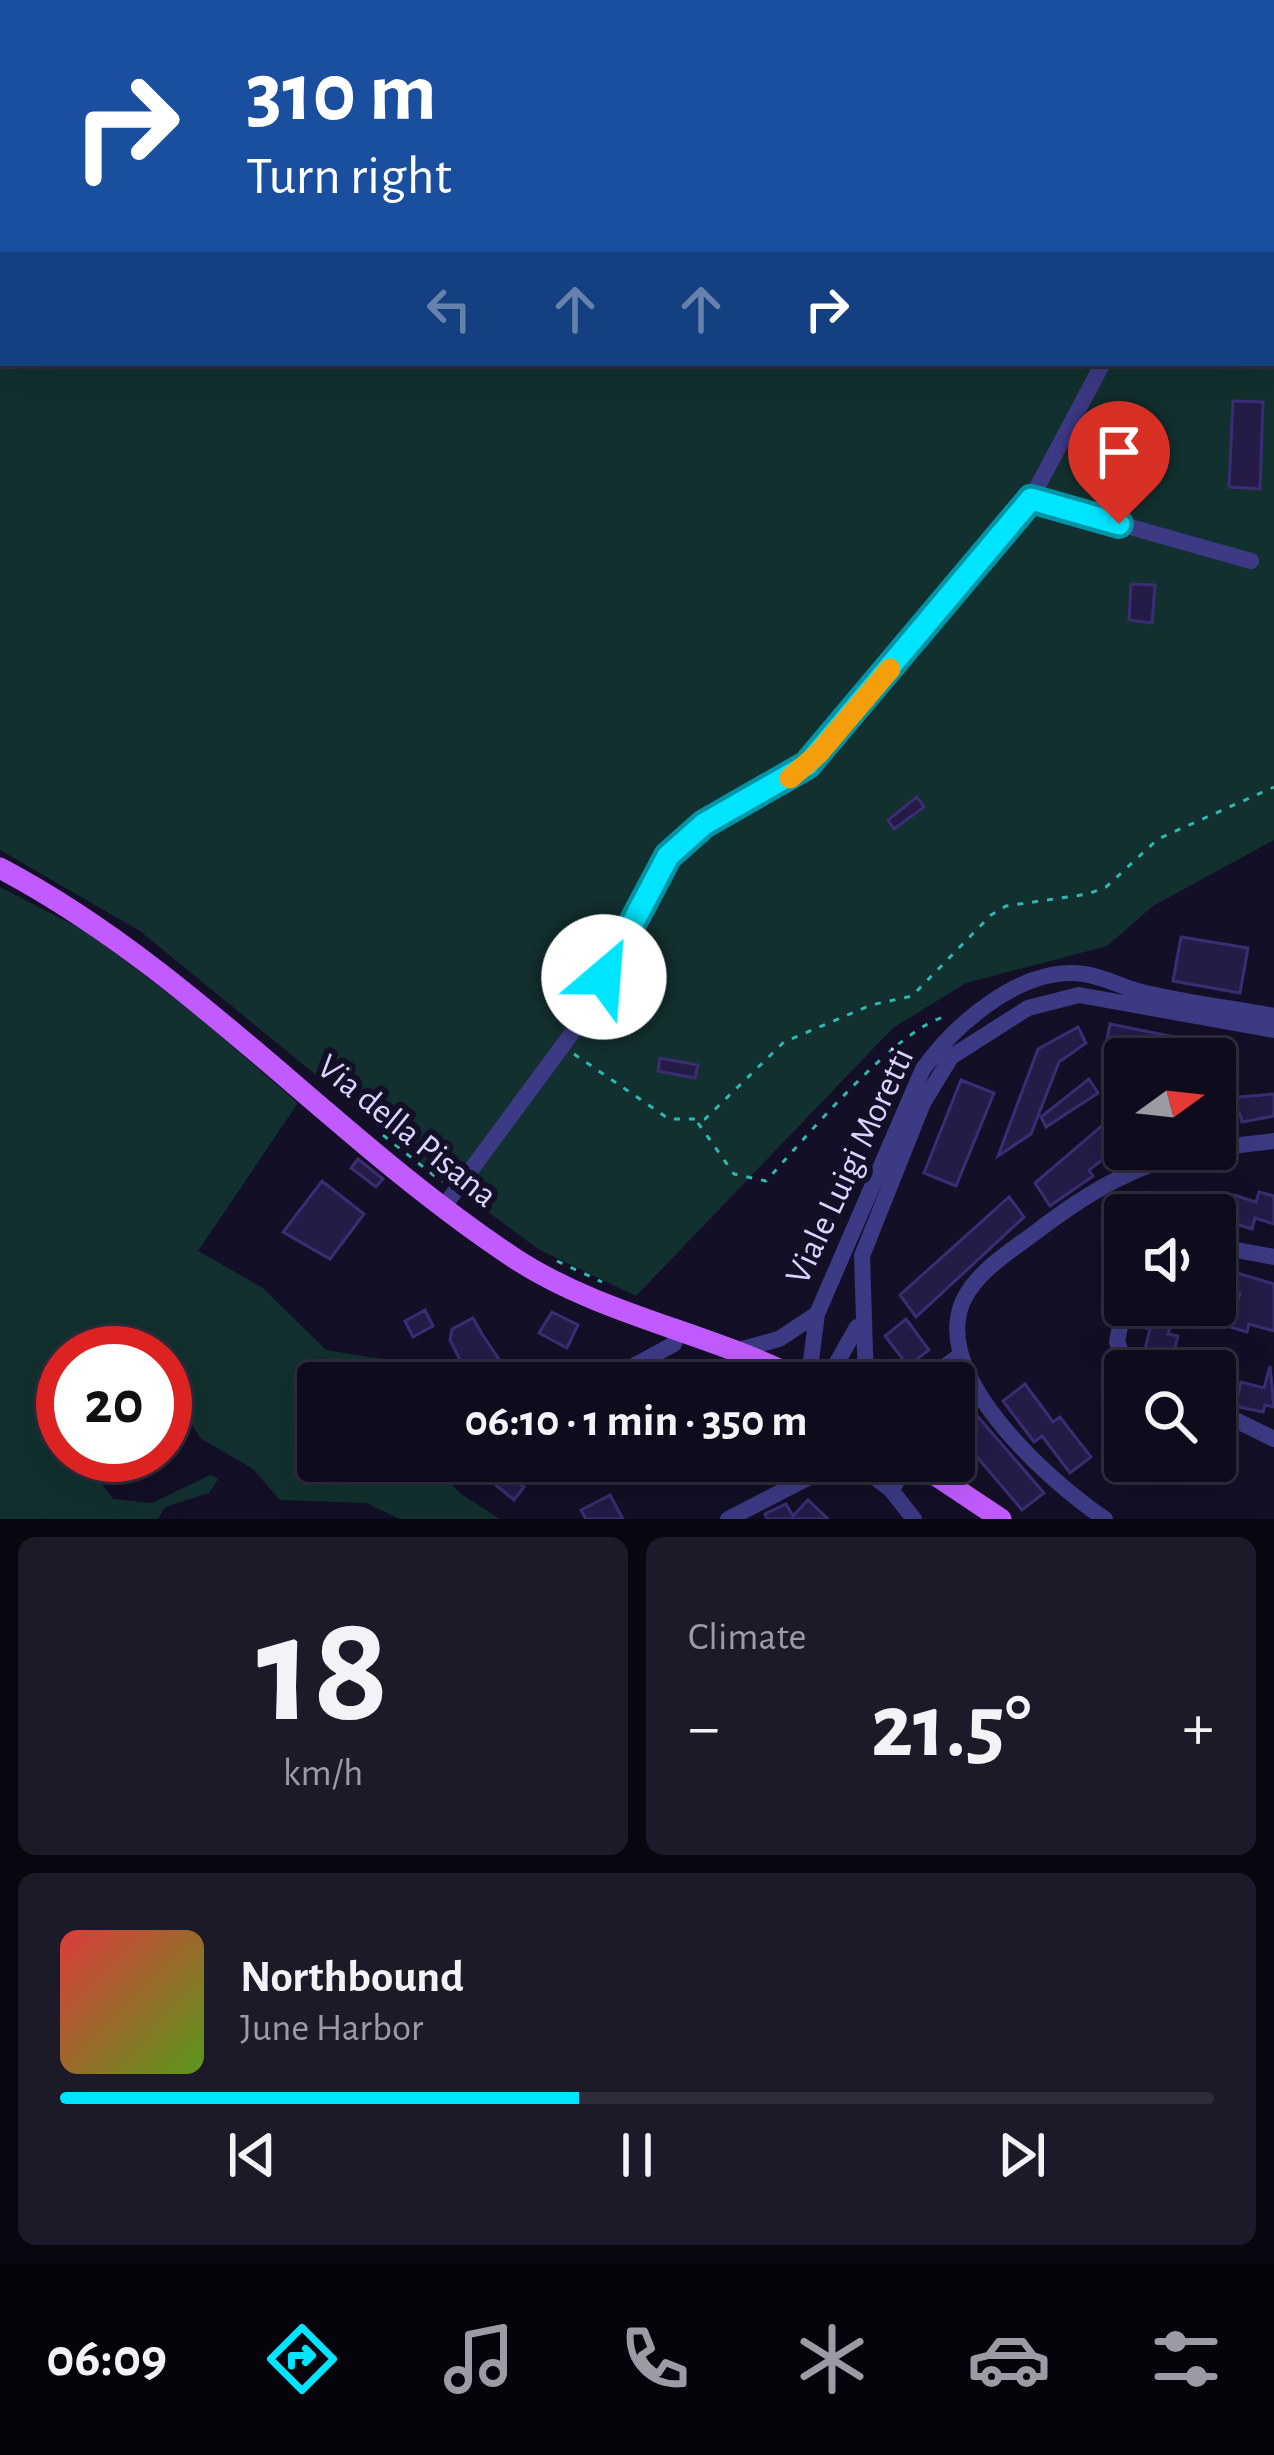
<!DOCTYPE html>
<meta charset="utf-8">
<style>
:root{--surface:#0e0b1c;--page:#1c1929;--text:#f1f3f6;--muted:#9b9ba3;--line:#2e2b3b;--accent:#00e5ff}
body{margin:0;font-family:"Alegreya Sans",sans-serif;background:var(--page);color:var(--text);height:100vh;display:flex;flex-direction:column;font-size:45px;white-space:nowrap}
*{box-sizing:border-box;margin:0}
p{font-size:39px;color:var(--muted)}
.icon{flex:none;width:66px;height:66px;fill:none;stroke:currentColor;stroke-width:2;stroke-linecap:round;stroke-linejoin:round}
.map{position:relative;height:1519px;overflow:hidden}
.side{display:flex;flex-direction:column;gap:18px;padding:18px;background:#08060f;flex:1}
.side>*{flex:none}
.hud{position:absolute;left:0px;top:0px;width:1275px;height:366px;box-shadow:0 12px 48px #0002,0 0 0 3px var(--line);background:#1a4fa0;color:#fff;overflow:hidden}
.needle{width:78px;rotate:75deg}
.fabs{position:absolute;left:1104px;top:1038px;display:grid;gap:24px}
.fabs a{display:grid;place-items:center;width:132px;height:132px;border-radius:12px;background:var(--surface);box-shadow:0 12px 48px #0002,0 0 0 3px var(--line);font-size:60px}
.speed{position:absolute;left:36px;top:1326px;display:flex;gap:24px;font-size:60px;font-weight:700;text-align:center}
.speed>*{display:grid;place-content:center;width:156px;height:156px;border-radius:50%;background:var(--surface);box-shadow:0 12px 48px #0002,0 0 0 3px var(--line);line-height:1}
.speed .limit{border:18px solid #d22;background:#fff;color:#111}
.pin{position:absolute;display:grid;place-items:center;width:102px;height:102px;color:#fff;margin:-123px -51px;border-radius:50% 50% 50% 0;rotate:-45deg;box-shadow:0 0 12px #0007}
.pin .icon{rotate:45deg}
.me{position:absolute;width:132px;margin:-66px;rotate:27deg;stroke-linejoin:round;filter:drop-shadow(0 0 9px #0008)}
.turn{display:flex;align-items:center;gap:42px;height:252px;padding:0 48px;font-size:54px}
.turn .icon{width:156px;height:156px;stroke-width:2.5}
.turn b{display:block;font-size:84px;line-height:102px}
.lanes{display:flex;align-items:center;height:114px;padding:0 48px;background:#0003;justify-content:center;gap:60px;direction:ltr}
.lanes .off{opacity:.35}
.big{font-size:90px;font-weight:600;line-height:1.1}
.side .card{flex:1;display:flex;flex-direction:column;justify-content:center;gap:18px;min-width:0;padding:0 42px;border-radius:18px;background:var(--page)}
.side .dial{align-items:center;gap:0}
.dial b{font-size:156px;line-height:1}
.song{display:flex;align-items:center;gap:36px}
.cover{width:144px;height:144px;border-radius:18px;background:linear-gradient(135deg,hsl(0 70% 55%),hsl(90 70% 35%))}
.played{height:12px;border-radius:6px;background:linear-gradient(90deg,var(--accent) 45%,var(--line) 45%)}
.keys{display:flex;justify-content:space-around;direction:ltr}
.heat{display:flex;justify-content:space-between;align-items:center;font-size:66px;direction:ltr}
.side .tiles{flex:1;display:grid;gap:18px;grid-template-columns:1fr 1fr}
.card:last-child{grid-column:span 2}
.trip{position:absolute;left:297px;top:1362px;width:678px;height:120px;border-radius:12px;background:var(--surface);box-shadow:0 12px 48px #0002,0 0 0 3px var(--line);font-weight:600;line-height:120px;text-align:center}
.tab-bar{display:flex;height:192px;justify-content:space-around;align-items:center;background:#06040b;color:var(--muted)}
.tab-bar .icon{width:84px;height:84px}
.tab-bar .on{color:var(--accent)}
.tab-bar b{font-size:54px;color:var(--text)}
.map>svg:first-child{display:block}
.green{fill:#12302f;fill-rule:evenodd}
.building{fill:#241b47;stroke:#3b2d73;stroke-width:3}
.lines{fill:none;stroke-linecap:round;stroke-linejoin:round}
.path{stroke:#2fb8b0;stroke-width:3;stroke-dasharray:6 9;stroke-linecap:butt}
.minor{stroke:#3d3a85;stroke-width:16}
.major{stroke:#c25bff;stroke-width:21}
.route-casing{stroke:#0095a6;stroke-width:30}
.route{stroke:#00e5ff;stroke-width:21}
.slow{stroke:#f59e0b;stroke-width:21}
.labels{text-anchor:middle;dominant-baseline:central;stroke-width:12;stroke-linejoin:round;paint-order:stroke}
.street-label{font-size:36px;fill:#d9d4ff;stroke:#130f26}
</style>
<div class="map">
<svg width="1274" height="1519" viewBox="0 0 1274 1519">
<rect width="100%" height="100%" fill="#130f26"/>
<path class="green" d="M 0,0 L 1274,0 L 1274,840 L 1153,906 L 1107,946 L 966,983 L 893,1028 L 636,1296 L 538,1249 L 432,1170 L 140,931 L 0,850 ZM 3,3 L 1272,3 L 1272,363 L 3,363 Z
M 0,887 L 85,931 L 187,1007 L 298,1103 L 198,1251 L 263,1288 L 326,1350 L 382,1359 L 390,1383 L 318,1383 L 318,1461 L 429,1461 L 461,1494 L 500,1519 L 400,1519 L 366,1503 L 280,1500 L 253,1469 L 200,1438 L 174,1394 L 165,1392 L 165,1353 L 63,1353 L 63,1455 L 94,1455 L 93,1471 L 113,1499 L 152,1503 L 210,1475 L 218,1479 L 209,1493 L 165,1507 L 158,1519 L 0,1519 Z"/>
<path class="building" d="M 1233,401 L 1263,402 L 1260,489 L 1229,487 Z
M 1131,584 L 1155,585 L 1152,623 L 1129,620 Z
M 917,797 L 924,807 L 894,829 L 888,820 Z
M 1181,937 L 1248,948 L 1240,993 L 1173,981 Z
M 1110,1024 L 1215,1045 L 1218,1059 L 1126,1059 L 1123,1042 L 1107,1039 Z
M 1078,1027 L 1086,1043 L 1059,1062 L 1031,1134 L 998,1156 L 1038,1049 Z
M 660,1058 L 698,1065 L 695,1078 L 658,1071 Z
M 1089,1079 L 1098,1093 L 1046,1127 L 1041,1117 Z
M 961,1080 L 994,1093 L 956,1186 L 924,1173 Z
M 1274,1094 L 1274,1116 L 1242,1122 L 1240,1114 L 1215,1119 L 1215,1099 Z
M 1111,1118 L 1125,1142 L 1089,1170 L 1093,1176 L 1050,1206 L 1035,1183 Z
M 358,1159 L 383,1179 L 376,1187 L 351,1168 Z
M 322,1181 L 364,1214 L 330,1259 L 283,1232 Z
M 1259,1192 L 1274,1196 L 1274,1224 L 1255,1218 L 1252,1229 L 1230,1222 L 1227,1234 L 1215,1230 L 1215,1215 L 1206,1215 L 1210,1201 L 1231,1207 L 1234,1195 L 1256,1202 Z
M 1009,1197 L 1024,1217 L 916,1317 L 900,1295 Z
M 1237,1273 L 1274,1284 L 1274,1331 L 1249,1324 L 1247,1332 L 1230,1327 L 1240,1293 L 1232,1290 Z
M 1146,1305 L 1176,1305 L 1168,1334 L 1178,1336 L 1172,1360 L 1144,1353 L 1150,1329 L 1140,1327 Z
M 425,1310 L 433,1326 L 413,1337 L 405,1321 Z
M 552,1312 L 578,1325 L 567,1348 L 539,1333 Z
M 473,1318 L 482,1334 L 515,1383 L 453,1383 L 467,1374 L 450,1340 L 452,1329 Z
M 906,1319 L 929,1350 L 908,1366 L 885,1336 Z
M 672,1360 L 702,1370 L 701,1383 L 648,1379 L 650,1371 Z
M 1270,1366 L 1274,1407 L 1265,1405 L 1263,1412 L 1235,1406 L 1241,1382 L 1264,1388 Z
M 1025,1384 L 1053,1422 L 1060,1417 L 1091,1457 L 1070,1473 L 1042,1436 L 1034,1442 L 1003,1401 Z
M 954,1389 L 1044,1493 L 1022,1510 L 961,1438 L 954,1444 Z
M 487,1461 L 519,1461 L 508,1474 L 524,1487 L 514,1500 L 479,1471 Z
M 610,1495 L 623,1519 L 586,1519 L 581,1510 Z
M 808,1500 L 828,1519 L 767,1519 L 765,1514 L 786,1504 L 793,1516 Z"/>
<g class="lines">
<path class="path" d="M 930,0 L 938,3
M 1272,143 L 1274,144
M 574,1054 L 669,1119 L 705,1119 L 784,1042 L 871,1005 L 912,996 L 991,915 L 1006,906 L 1088,894 L 1106,887 L 1158,839 L 1274,787
M 698,1123 L 734,1174 L 766,1181 C 802,1142 900,1023 949,1016
M 383,1135 L 442,1182
M 557,1261 L 602,1282"/>
<path class="minor" d="M 1031,499 L 1251,561
M 1215,1148 L 1274,1141
M 445,1205 L 572,1033 L 667,856 L 704,824 L 784,781 L 818,754 L 1031,499 L 1103,363
M 1215,1246 L 1274,1257
M 1125,1301 L 1117,1342 L 1129,1371
M 731,1352 L 779,1339 L 817,1314 L 923,1069 C 956,1023 1023,965 1084,974 C 1106,977 1125,989 1146,993 C 1188,1003 1231,1008 1274,1016
M 602,1383 L 674,1344 L 678,1332
M 808,1383 L 817,1314
M 809,1383 L 836,1364 L 857,1327
M 866,1383 L 862,1256 L 923,1103 L 951,1057 L 1028,1008 L 1079,995 L 1274,1030
M 921,1383 L 958,1357
M 1215,1410 L 1274,1439
M 853,1461 L 891,1490
M 911,1461 L 891,1490 L 914,1519
M 728,1519 L 841,1461
M 1105,1519 C 1049,1481 930,1376 963,1301 C 977,1271 1011,1251 1036,1232 C 1092,1189 1139,1162 1209,1149"/>
<path class="major" d="M 0,868 C 193,970 334,1139 514,1258 C 604,1317 714,1333 807,1383
M 914,1461 L 1001,1519"/>
</g>
<g class="lines">
<defs>
<path id="route" d="M 604,977 L 668,856 L 704,824 L 807,765 L 1031,499 L 1119,524"/>
</defs>
<use href="#route" class="route-casing"/>
<use href="#route" class="route"/>
<path class="slow" d="M 790,778 L 818,754 L 890,669"/>
</g>
<g class="labels">
<g class="street-label">
<text transform="translate(407 1131) rotate(39)">Via della Pisana</text>
<text transform="translate(850 1166) rotate(-65)">Viale Luigi Moretti</text>
</g>
</g>
</svg>
<div class="fabs">
<a><svg class="needle" viewBox="-14 -14 28 28"><path d="M0-13l5 13h-10z" fill="#e53935"/><path d="M0 13l5-13h-10z" fill="#9b9ba3"/></svg></a>
<a><svg class="icon" aria-label="sound" viewBox="0 0 24 24"><path d="M4 9h4l5-4v14l-5-4H4zM17 9q2 3 0 6"/></svg></a>
<a><svg class="icon" aria-label="search" viewBox="0 0 24 24"><circle cx="10" cy="10" r="6"/><path d="M15 15l6 6"/></svg></a>
</div>
<div class="speed"><div class="limit">20</div></div>
<div class="pin" style="left:1119px;top:524px;background:#d93025"><svg class="icon" aria-label="arrive" viewBox="0 0 24 24"><path d="M6 21V4h12l-3 4 3 4H6"/></svg></div>
<svg class="me" style="left:604px;top:977px" viewBox="-20 -20 40 40"><circle r="19" fill="#fff"/><path d="M0-13L10 11 0 6-10 11z" fill="#00e5ff"/></svg>
<div class="trip">06:10 · 1 min · 350 m</div>
<div class="hud">
<div class="turn"><svg class="icon" aria-label="right" viewBox="0 0 24 24"><path d="M7 20v-9h11M14 6l5 5-5 5"/></svg><div><b>310 m</b>Turn right</div></div>
<div class="lanes"><svg class="icon off" aria-label="left" viewBox="0 0 24 24"><path d="M17 20v-9H6M10 6l-5 5 5 5"/></svg><svg class="icon off" aria-label="ahead" viewBox="0 0 24 24"><path d="M12 20V5M6 11l6-6 6 6"/></svg><svg class="icon off" aria-label="ahead" viewBox="0 0 24 24"><path d="M12 20V5M6 11l6-6 6 6"/></svg><svg class="icon" aria-label="right" viewBox="0 0 24 24"><path d="M7 20v-9h11M14 6l5 5-5 5"/></svg></div>
</div>
</div>
<section class="side">
<div class="tiles">
<div class="card dial"><b>18</b><p>km/h</p></div>
<div class="card"><p>Climate</p>
<div class="heat"><a>−</a><b class="big">21.5°</b><a>+</a></div>
</div>
<div class="card">
<div class="song"><i class="cover"></i><div><b>Northbound</b><p>June Harbor</p></div></div>
<div class="played"></div>
<div class="keys"><svg class="icon" aria-label="previous" viewBox="0 0 24 24"><path d="M18 5L8 12l10 7zM5 5v14"/></svg><svg class="icon" aria-label="pause" viewBox="0 0 24 24"><path d="M8 5v14M16 5v14"/></svg><svg class="icon" aria-label="next" viewBox="0 0 24 24"><path d="M6 5l10 7-10 7zM19 5v14"/></svg></div>
</div>
</div>
</section>
<nav class="tab-bar">
<b>06:09</b>
<svg class="icon on" aria-label="directions" viewBox="0 0 24 24"><path d="M12 3l9 9-9 9-9-9zM9 14v-3h6M13 9l2 2-2 2"/></svg>
<svg class="icon" aria-label="music" viewBox="0 0 24 24"><path d="M9 18V5l10-2v13"/><circle cx="6" cy="18" r="3"/><circle cx="16" cy="16" r="3"/></svg>
<svg class="icon" aria-label="phone" viewBox="0 0 24 24"><path d="M5 4h4l2 5-3 2q2 4 5 5l2-3 5 2v4C11 20 4 13 5 4z"/></svg>
<svg class="icon" aria-label="climate" viewBox="0 0 24 24"><path d="M12 3v18M4 7l16 10M4 17L20 7"/></svg>
<svg class="icon" aria-label="car" viewBox="0 0 24 24"><path d="M5 17H2v-5l4-1 3-4h7l3 4 3 1v5h-3M9 17h6M6 11h13"/><circle cx="7" cy="17" r="2"/><circle cx="17" cy="17" r="2"/></svg>
<svg class="icon" aria-label="filters" viewBox="0 0 24 24"><path d="M4 7h16M4 17h16"/><circle cx="9" cy="7" r="2"/><circle cx="15" cy="17" r="2"/></svg>
</nav>
